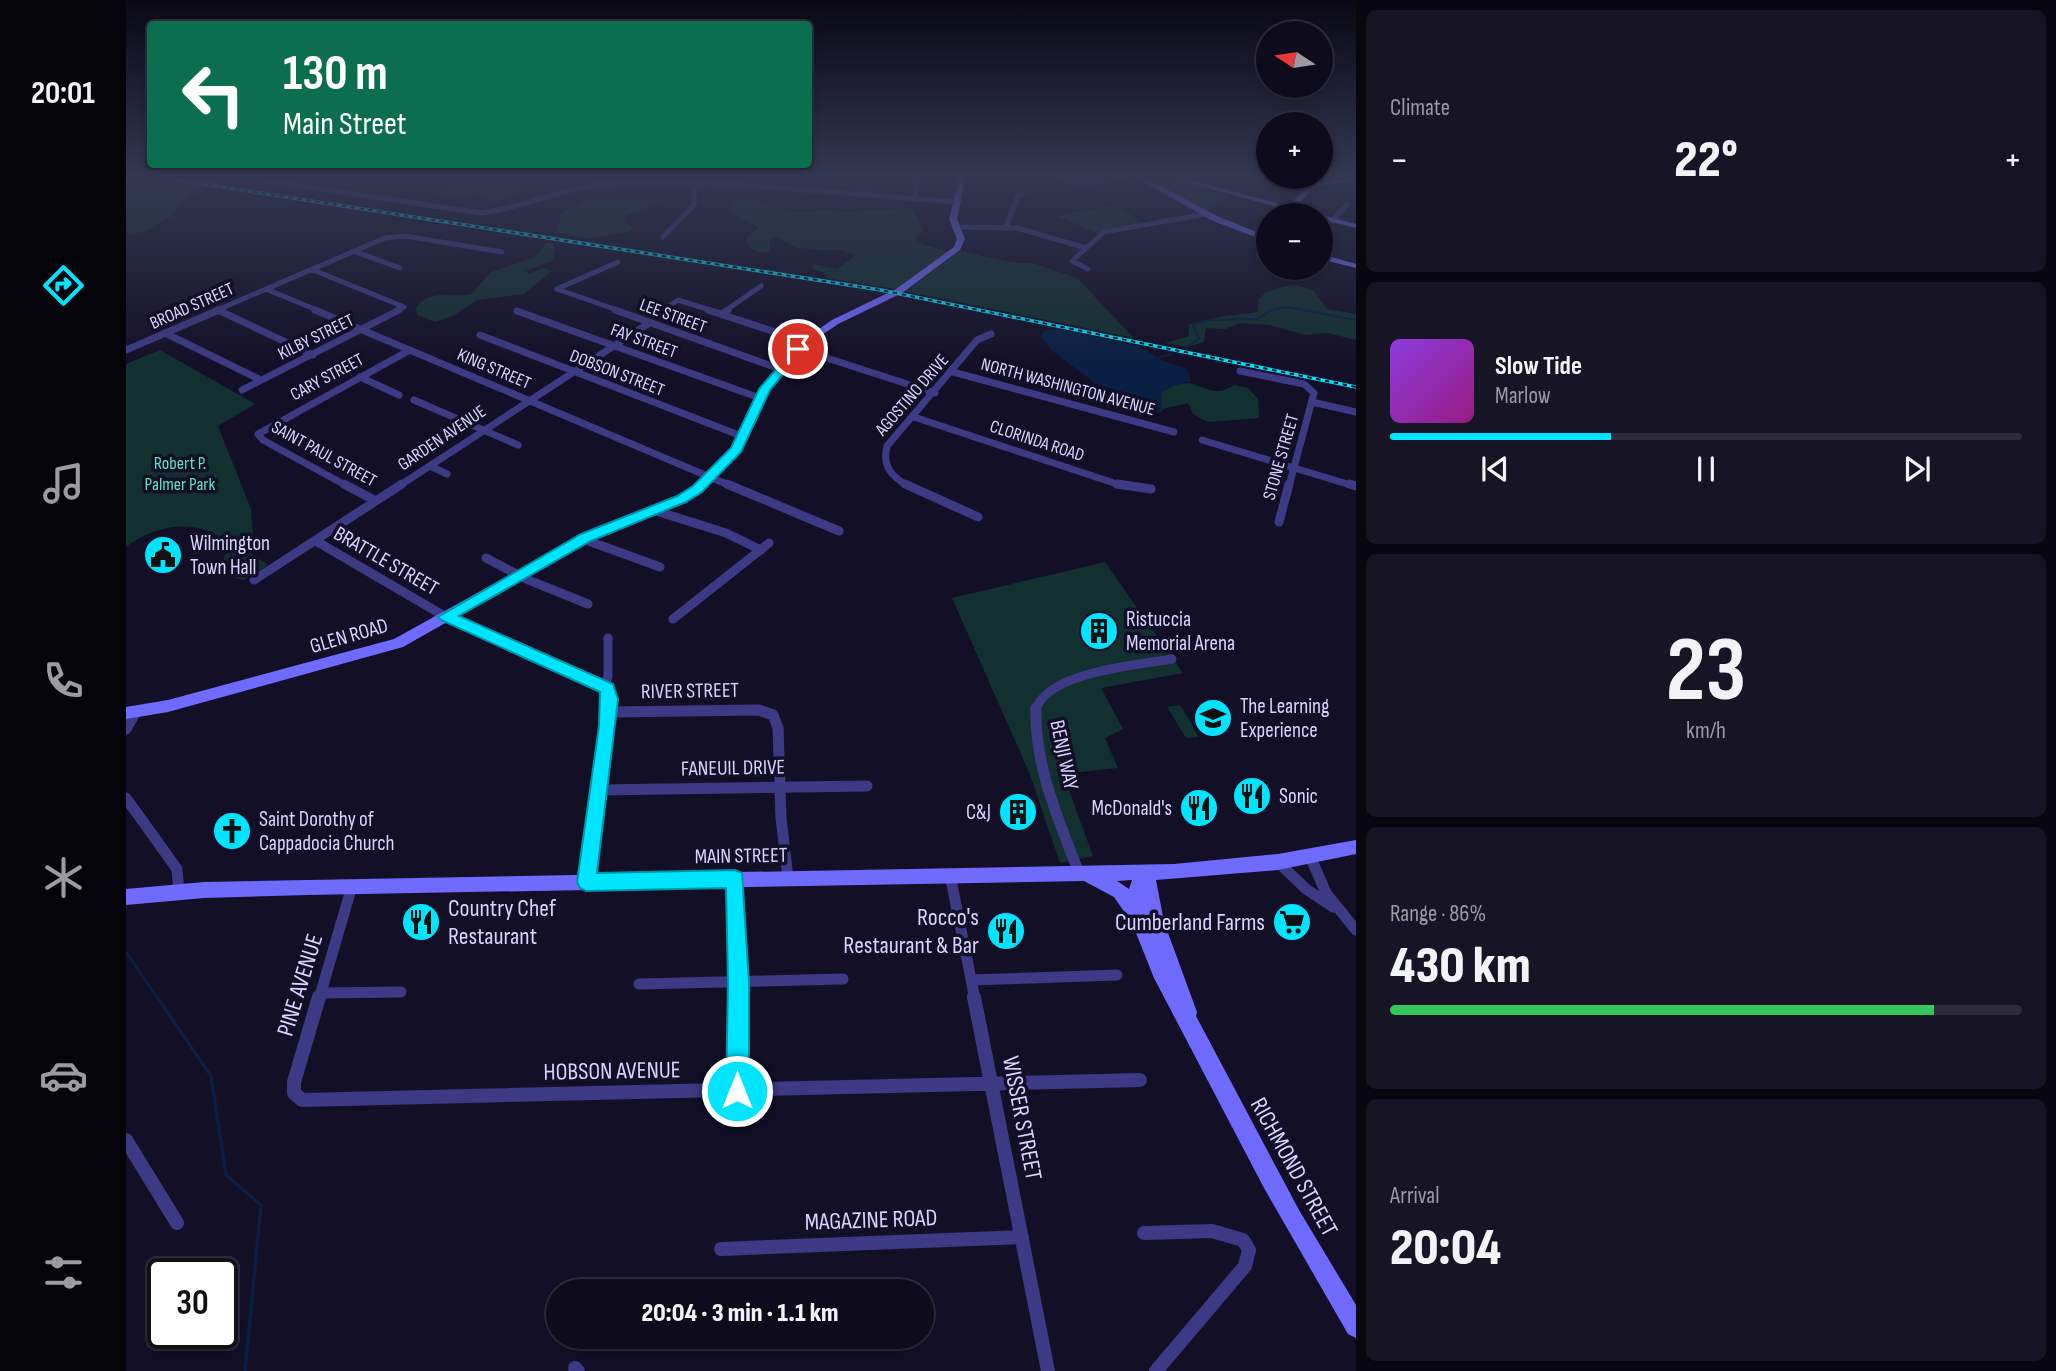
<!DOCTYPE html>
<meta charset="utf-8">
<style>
:root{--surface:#0e0b1c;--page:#171425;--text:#f1f3f6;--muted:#9b9ba3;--line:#2e2b3b;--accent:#00e5ff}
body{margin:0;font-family:"Sofia Sans Condensed",sans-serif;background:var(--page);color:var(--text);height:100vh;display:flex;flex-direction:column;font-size:26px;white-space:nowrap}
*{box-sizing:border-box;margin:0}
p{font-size:23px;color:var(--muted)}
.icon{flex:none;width:38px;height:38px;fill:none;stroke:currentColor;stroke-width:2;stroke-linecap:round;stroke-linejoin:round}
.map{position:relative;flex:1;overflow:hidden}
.panel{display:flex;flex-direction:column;gap:10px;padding:10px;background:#08060f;width:700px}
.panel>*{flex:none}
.top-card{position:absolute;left:21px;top:21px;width:665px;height:147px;border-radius:7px;box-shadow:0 4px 10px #0003,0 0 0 2px var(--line);background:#0b6e4f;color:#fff;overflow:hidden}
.needle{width:46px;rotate:282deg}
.fabs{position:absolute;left:1130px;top:21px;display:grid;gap:14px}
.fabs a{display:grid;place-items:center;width:77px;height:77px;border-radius:50%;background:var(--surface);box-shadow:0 4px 10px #0003,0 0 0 2px var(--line);font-size:35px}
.speed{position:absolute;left:21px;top:1258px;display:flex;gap:14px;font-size:35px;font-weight:700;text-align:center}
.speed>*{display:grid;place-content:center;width:91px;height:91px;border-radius:50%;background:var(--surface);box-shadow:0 4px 10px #0003,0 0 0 2px var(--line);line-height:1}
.speed .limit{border:4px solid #111;border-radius:10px;background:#fff;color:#111}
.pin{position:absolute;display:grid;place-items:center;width:60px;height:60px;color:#fff;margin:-30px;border:4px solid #fff;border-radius:50%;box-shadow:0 2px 7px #0007}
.me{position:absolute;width:77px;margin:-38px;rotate:0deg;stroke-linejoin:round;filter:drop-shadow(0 0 5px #0008)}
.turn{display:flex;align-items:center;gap:24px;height:147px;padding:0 21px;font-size:32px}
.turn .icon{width:91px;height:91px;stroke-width:2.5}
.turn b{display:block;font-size:49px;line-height:60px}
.big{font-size:52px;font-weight:800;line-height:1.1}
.panel .tile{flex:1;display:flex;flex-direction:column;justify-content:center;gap:10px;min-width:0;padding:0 24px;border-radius:10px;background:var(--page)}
.panel .dial{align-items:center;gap:0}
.dial b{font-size:91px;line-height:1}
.song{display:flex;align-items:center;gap:21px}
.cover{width:84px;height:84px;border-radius:10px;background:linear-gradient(135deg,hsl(270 70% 55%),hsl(310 70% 35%))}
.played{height:7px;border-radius:4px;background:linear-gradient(90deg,var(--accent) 35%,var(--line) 35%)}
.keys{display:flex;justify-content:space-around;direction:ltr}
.heat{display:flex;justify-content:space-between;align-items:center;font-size:38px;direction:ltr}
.charge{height:10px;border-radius:5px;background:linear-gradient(90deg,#34c759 86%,var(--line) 0)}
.trip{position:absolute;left:420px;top:1279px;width:388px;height:70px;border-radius:35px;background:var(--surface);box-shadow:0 4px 10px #0003,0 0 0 2px var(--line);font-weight:800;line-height:70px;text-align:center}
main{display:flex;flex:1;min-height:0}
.tabs{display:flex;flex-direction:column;width:126px;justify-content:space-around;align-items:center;background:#06040b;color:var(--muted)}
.tabs .icon{width:49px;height:49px}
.tabs .on{color:var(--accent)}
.tabs b{font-size:32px;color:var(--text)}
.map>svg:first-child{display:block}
.green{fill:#12302f}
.water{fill:#0a1f44}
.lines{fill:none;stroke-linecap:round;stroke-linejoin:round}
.stream-far2{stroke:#0a1f44;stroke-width:2}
.stream-far1{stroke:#0a1f44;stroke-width:2.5}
.stream{stroke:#0a1f44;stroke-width:3.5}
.street-far4{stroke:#3d3a85;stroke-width:5}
.street-far3{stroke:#3d3a85;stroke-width:7}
.street-far2{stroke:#3d3a85;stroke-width:9}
.street-far1{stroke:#3d3a85;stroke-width:11}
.street{stroke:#3d3a85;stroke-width:14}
.secondary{fill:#6f6bff;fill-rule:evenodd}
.rail-casing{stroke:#00e5ff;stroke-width:3.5}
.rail{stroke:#130f26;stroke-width:2;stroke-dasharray:4.5;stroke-linecap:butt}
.route{fill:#00e5ff;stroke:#0095a6;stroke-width:2}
.labels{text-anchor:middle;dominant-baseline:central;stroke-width:7;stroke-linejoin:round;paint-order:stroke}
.far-street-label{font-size:18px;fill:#d9d4ff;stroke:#130f26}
.far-park-label{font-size:18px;fill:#5fe0c0;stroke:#130f26}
.poi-label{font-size:21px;fill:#d9d4ff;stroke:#130f26;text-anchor:start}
.street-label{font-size:21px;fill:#d9d4ff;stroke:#130f26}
.near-poi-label{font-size:24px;fill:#d9d4ff;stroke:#130f26;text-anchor:end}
.near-street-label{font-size:24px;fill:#d9d4ff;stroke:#130f26}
</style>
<main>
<nav class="tabs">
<b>20:01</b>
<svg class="icon on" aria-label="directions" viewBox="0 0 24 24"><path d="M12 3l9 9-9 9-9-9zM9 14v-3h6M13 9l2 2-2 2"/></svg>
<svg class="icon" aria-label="music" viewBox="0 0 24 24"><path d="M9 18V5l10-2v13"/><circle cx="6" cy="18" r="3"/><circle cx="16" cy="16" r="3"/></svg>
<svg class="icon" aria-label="phone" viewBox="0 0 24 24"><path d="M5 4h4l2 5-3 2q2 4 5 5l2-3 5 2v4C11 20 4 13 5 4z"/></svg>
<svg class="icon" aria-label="climate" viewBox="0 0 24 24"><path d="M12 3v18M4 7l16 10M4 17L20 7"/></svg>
<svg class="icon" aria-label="car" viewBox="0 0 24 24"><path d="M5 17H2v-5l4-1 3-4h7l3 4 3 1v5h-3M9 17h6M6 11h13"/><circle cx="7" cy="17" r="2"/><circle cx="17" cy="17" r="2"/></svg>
<svg class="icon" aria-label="filters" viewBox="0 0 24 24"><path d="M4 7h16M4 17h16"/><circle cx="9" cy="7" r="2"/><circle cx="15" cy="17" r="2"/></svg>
</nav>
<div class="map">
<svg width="1230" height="1371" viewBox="0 0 1230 1371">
<rect width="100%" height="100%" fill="#130f26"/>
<path class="green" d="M 0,175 L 80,187 L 84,190 L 66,193 L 50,206 L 49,213 L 22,230 L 1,235 Z
M 343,175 L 402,175 L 395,188 L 378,200 L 363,201 L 353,195 L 301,197 L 326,187 Z
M 625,175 L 725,175 L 724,179 L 755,192 C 740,196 729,186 713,183 C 686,180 657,177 630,178 Z
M 1010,175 L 1028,175 L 1103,195 L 1079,213 Z
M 517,198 L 537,201 L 501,215 L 498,220 L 507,228 L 502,232 L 458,239 L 431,232 L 435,214 L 457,201 Z
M 606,199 L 629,201 L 661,211 L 685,213 L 698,208 L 711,213 L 781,208 L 787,211 L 798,231 L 790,236 L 790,242 L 822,252 L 770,289 L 700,278 L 702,275 L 686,268 L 687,264 L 711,269 L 730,255 L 714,250 L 672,248 L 650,237 L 644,240 L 644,251 C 634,256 623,250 620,239 L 632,227 L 606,213 Z
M 989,205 L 1017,223 L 974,234 L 931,216 Z
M 420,243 L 426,243 L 429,247 L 428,260 L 400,271 L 402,274 L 418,268 L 426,271 L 398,294 L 351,300 L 327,316 L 309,322 L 291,315 L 290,308 C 304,287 326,299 345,294 L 365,272 L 409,257 Z
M 834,251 L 888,263 L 906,263 L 951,278 L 1008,338 L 779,291 Z
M 1167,284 L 1187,290 L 1201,309 L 1230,314 L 1230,340 L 1202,333 L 1179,335 L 1143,325 L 1114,323 L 1099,329 L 1080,328 L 1078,342 L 1061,347 L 1039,343 L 1063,336 L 1063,324 L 1098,316 L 1132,312 L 1133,299 L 1140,292 Z
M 34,350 L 129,404 L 92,426 L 125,509 L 128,548 L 123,552 L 142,565 L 118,580 L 94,574 L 102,544 C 74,517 29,524 0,547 L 0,364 Z
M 1063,383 C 1081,388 1091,397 1108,385 L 1122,388 L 1132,399 L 1133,418 L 1082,422 L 1067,414 L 1062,403 L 1036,409 L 1036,392 L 1049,385 Z
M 979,562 L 1057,673 L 975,688 L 997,729 L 979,738 L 992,768 L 937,774 L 967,856 L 934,863 L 903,772 L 826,598 Z
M 1054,705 L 1073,737 L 1060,738 L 1041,707 Z"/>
<path class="water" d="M 933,329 L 1012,346 L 1037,361 L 1060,368 L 1066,381 L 1044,387 L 1036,392 L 1036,412 L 1025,413 L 1013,397 L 970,384 L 925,350 L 915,336 L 918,331 Z"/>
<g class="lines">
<path class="stream-far2" d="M 0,179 L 0,183
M 1061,347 L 1073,339 L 1067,325 L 1084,320 L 1131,319 L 1148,309 L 1161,307 L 1230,320
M 1032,358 L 1046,354"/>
<path class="stream-far1" d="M 0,952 L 32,999"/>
<path class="stream" d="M 31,997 L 85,1076 L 100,1175 L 135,1205 L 119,1371"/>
<path class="street-far4" d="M 101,175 L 355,213 C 400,208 439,186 485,184 C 600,179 717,194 832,202
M 925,175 L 956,184 L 1005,175
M 789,198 L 791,175
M 1157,215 L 1163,209
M 1207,220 L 1221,205
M 830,227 L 891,228 L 960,248
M 880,227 L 892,196 L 897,193
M 537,237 L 568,205 L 568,185
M 227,251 L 274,268
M 185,269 L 278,307 L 269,311
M 962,269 L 946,261 L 978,232 L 1080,214
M 140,289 L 193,311
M 431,289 L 494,311
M 431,289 L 492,262
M 540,308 L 552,300 L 587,311
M 92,310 L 95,311
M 89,311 L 259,238 L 279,236 L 376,252
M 599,311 L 635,286"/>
<path class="street-far3" d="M 92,310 L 187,355
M 189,310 L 605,486
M 489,310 L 654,369
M 582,310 L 680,342
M 391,311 L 634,398
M 597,313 L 602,310
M 39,333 L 135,380
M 354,335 L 618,437
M 673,349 L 809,393
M 0,350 L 93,310
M 1114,371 L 1178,384 L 1188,393 L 1163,486
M 827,372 L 1048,432
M 234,377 L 273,395
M 116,390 L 273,310
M 288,400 L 392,445
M 1186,402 L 1230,412
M 788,417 L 997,486
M 1076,440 L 1228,486
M 304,466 L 321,474
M 221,486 L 137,440 L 132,434 L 284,350
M 273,486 L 523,323
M 782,486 C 765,476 756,466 761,446 L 851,340 L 865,334"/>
<path class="street-far2" d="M 218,484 L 250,501
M 601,484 L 713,531
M 779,484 L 852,517
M 991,484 L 1025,489
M 1223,484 L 1230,486
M 527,510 L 600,533 L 635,550
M 1153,522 L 1163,484
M 457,539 L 534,567
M 190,541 L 320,617 L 481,688 L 483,710
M 360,558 L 400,579 L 462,604
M 128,580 L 276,484
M 547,619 L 643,543
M 478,685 L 482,677 L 482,638
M 910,710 C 920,672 1012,665 1046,659"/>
<path class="street-far1" d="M 910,708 C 908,765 933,821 953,873
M 483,712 L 633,710 L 647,715 L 652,728 L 655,818 L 662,878
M 0,729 L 9,713
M 473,790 L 741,786
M 0,798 L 51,869 L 53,892
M 1184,856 L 1200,893 L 1230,930
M 1152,862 L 1180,889 L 1207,907
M 824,875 L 849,999
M 609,879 L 613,999
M 460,882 L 483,708
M 845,980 L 991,975
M 513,984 L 717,979
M 195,993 L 275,992
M 193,999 L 226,886"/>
<path class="street" d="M 193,997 L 168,1082 L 168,1093 L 176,1100 L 1014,1080
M 848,997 L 922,1371
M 611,1091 L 613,997
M 0,1140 L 51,1223
M 1018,1233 L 1086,1231 L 1117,1240 L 1123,1250 L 1119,1266 L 1030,1371
M 595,1249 L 896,1237
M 449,1368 L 452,1371"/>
<path class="secondary" d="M 834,175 L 840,175 L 831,219 L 839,239 L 834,250 L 776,293 L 712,324 L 683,344 L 644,390 L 623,437 L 611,456 L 565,498 L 464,541 L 277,647 L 42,712 L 0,719 L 0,707 L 42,700 L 268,639 L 456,535 L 557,494 L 603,452 L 613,437 L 634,389 L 677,340 L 706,320 L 770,289 L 828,247 L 831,239 L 823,219 Z
M 1005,175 L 1014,175 L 1093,217 L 1143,237 L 1143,242 L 1087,221 Z
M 1033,175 L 1046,175 L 1162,206 L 1186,183 L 1230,177 L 1230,181 L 1190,186 L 1168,208 L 1192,215 L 1181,215 Z
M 1193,215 L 1195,215 L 1230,224 L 1230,228 L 1195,219 L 1195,215 Z
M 1195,254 L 1230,264 L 1230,268 L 1195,259 Z
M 1230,840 L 1230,854 L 1152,870 L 1030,880 L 1038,922 L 1071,1012 L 1070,1016 L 1173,1210 L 1230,1305 L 1230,1338 L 1222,1334 L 1138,1188 L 1028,978 L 1006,923 L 988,897 L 958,881 L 182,895 L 78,898 L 0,905 L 0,889 L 78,882 L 1048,864 L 1152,854 ZM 1006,880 L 1003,889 L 991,881 Z"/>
<defs>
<path id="rail" d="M 20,175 L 755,290 L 1230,387"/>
</defs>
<use href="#rail" class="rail-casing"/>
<use href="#rail" class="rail"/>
</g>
<linearGradient id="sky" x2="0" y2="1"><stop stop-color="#0a0815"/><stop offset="0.48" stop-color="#333752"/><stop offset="1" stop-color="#333752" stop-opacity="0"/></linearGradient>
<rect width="1230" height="367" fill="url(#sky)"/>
<path class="route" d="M 669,347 L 678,349 L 644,390 L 615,452 L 576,492 L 560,502 L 465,541 L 333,616 L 487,684 L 492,699 L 471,873 L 609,870 L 616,873 L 623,982 L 623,1091 L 619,1099 L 611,1102 L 603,1099 L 600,1091 L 602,982 L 600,888 L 460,891 L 454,888 L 451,882 L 473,726 L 474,692 L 315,620 L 312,617 L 455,534 L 551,496 L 567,486 L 605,448 L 633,389 Z"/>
<defs>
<symbol id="civic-disc" viewBox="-11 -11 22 22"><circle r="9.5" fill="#00e5ff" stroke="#130f26"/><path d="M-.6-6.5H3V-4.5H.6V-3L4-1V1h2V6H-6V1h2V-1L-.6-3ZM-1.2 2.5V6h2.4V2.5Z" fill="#111"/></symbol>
<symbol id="building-disc" viewBox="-11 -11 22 22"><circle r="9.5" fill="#00e5ff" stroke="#130f26"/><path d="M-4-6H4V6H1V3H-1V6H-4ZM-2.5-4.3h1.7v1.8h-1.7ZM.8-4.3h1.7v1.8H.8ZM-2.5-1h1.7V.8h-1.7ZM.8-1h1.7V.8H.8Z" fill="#111"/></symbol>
<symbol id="school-disc" viewBox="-11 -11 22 22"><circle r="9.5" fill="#00e5ff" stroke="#130f26"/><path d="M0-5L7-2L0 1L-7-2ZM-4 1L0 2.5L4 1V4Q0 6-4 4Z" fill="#111"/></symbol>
<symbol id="restaurant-disc" viewBox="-11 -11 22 22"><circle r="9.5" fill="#00e5ff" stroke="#130f26"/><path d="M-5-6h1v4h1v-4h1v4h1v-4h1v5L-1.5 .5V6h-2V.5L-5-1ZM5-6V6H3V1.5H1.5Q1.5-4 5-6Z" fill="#111"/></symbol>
<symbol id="church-disc" viewBox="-11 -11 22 22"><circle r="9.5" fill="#00e5ff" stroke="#130f26"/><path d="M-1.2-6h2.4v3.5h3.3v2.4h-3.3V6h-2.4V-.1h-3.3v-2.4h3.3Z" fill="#111"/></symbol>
<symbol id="supermarket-disc" viewBox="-11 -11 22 22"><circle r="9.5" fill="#00e5ff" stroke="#130f26"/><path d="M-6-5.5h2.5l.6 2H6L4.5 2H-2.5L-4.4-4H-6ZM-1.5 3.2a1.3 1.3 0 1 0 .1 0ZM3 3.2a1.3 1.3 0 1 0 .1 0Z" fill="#111"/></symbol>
</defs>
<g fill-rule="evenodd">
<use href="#civic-disc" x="15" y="533" width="44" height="44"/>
<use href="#building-disc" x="951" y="609" width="44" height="44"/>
<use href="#school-disc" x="1065" y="696" width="44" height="44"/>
<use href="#restaurant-disc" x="1104" y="774" width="44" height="44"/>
<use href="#restaurant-disc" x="1051" y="786" width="44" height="44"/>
<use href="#building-disc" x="870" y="790" width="44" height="44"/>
<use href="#church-disc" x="84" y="809" width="44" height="44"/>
<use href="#restaurant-disc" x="273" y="900" width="44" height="44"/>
<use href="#supermarket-disc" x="1144" y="900" width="44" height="44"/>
<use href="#restaurant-disc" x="858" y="909" width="44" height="44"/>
</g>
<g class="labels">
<g class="far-street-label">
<text transform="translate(66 306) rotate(-24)">BROAD STREET</text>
<text transform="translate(547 316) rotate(20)">LEE STREET</text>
<text transform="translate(190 337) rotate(-26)">KILBY STREET</text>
<text transform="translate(518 341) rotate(20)">FAY STREET</text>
<text transform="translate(368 369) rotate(23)">KING STREET</text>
<text transform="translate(491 373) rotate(21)">DOBSON STREET</text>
<text transform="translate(201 377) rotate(-28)">CARY STREET</text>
<text transform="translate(942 387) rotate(15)">NORTH WASHINGTON AVENUE</text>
<text transform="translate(786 395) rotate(-49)">AGOSTINO DRIVE</text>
<text transform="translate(316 438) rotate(-34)">GARDEN AVENUE</text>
<text transform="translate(911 441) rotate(18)">CLORINDA ROAD</text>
<text transform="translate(198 454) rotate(29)">SAINT PAUL STREET</text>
<text transform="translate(1155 457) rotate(-74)">STONE STREET</text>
</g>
<g class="far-park-label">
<text x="54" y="463">Robert P.<tspan x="54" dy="21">Palmer Park</tspan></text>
</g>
<g class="poi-label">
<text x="64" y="543">Wilmington<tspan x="64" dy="24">Town Hall</tspan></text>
<text x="1000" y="619">Ristuccia<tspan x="1000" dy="24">Memorial Arena</tspan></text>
<text x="1114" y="706">The Learning<tspan x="1114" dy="24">Experience</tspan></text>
<text x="1153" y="796">Sonic</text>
<text x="1046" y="808" text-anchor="end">McDonald's</text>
<text x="865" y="812" text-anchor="end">C&amp;J</text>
<text x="133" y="819">Saint Dorothy of<tspan x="133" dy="24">Cappadocia Church</tspan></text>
</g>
<g class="street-label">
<text transform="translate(260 561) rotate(30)">BRATTLE STREET</text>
<text transform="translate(223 636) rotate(-16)">GLEN ROAD</text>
<text transform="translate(564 691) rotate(-1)">RIVER STREET</text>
<text transform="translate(938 755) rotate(78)">BENJI WAY</text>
<text transform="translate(607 768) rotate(-1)">FANEUIL DRIVE</text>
<text transform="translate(615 856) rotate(-1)">MAIN STREET</text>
</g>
<g class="near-poi-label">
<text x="322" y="908" text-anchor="start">Country Chef<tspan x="322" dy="28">Restaurant</tspan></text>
<text x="853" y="917">Rocco's<tspan x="853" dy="28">Restaurant &amp; Bar</tspan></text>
<text x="1139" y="922">Cumberland Farms</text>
</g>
<g class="near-street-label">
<text transform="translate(174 985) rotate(-73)">PINE AVENUE</text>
<text transform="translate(486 1071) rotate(-1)">HOBSON AVENUE</text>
<text transform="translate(896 1118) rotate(79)">WISSER STREET</text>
<text transform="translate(1168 1167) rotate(61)">RICHMOND STREET</text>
<text transform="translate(745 1220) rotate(-2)">MAGAZINE ROAD</text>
</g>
</g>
</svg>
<div class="fabs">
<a><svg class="needle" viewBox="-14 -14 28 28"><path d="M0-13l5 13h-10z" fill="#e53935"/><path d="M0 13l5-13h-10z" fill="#9b9ba3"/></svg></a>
<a>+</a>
<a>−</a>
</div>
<div class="speed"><div class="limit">30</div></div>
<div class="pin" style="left:672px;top:349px;background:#d93025"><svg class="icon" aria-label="arrive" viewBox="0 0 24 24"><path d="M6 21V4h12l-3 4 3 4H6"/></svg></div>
<svg class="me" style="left:611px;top:1091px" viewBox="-20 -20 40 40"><circle r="17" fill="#00e5ff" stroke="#fff" stroke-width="3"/><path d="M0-11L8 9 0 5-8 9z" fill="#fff"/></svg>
<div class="trip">20:04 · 3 min · 1.1 km</div>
<div class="top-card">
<div class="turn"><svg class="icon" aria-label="left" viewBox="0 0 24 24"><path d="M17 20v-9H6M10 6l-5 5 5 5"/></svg><div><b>130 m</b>Main Street</div></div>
</div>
</div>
<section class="panel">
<div class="tile"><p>Climate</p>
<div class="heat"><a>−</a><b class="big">22°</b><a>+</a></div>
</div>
<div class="tile">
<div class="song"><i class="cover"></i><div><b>Slow Tide</b><p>Marlow</p></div></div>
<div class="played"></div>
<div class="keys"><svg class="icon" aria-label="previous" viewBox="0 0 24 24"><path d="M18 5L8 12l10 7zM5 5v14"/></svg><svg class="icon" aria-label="pause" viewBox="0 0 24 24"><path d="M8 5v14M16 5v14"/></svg><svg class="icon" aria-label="next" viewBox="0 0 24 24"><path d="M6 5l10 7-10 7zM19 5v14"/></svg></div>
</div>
<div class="tile dial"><b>23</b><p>km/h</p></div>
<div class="tile"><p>Range · 86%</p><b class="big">430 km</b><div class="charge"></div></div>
<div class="tile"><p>Arrival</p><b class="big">20:04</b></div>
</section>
</main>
